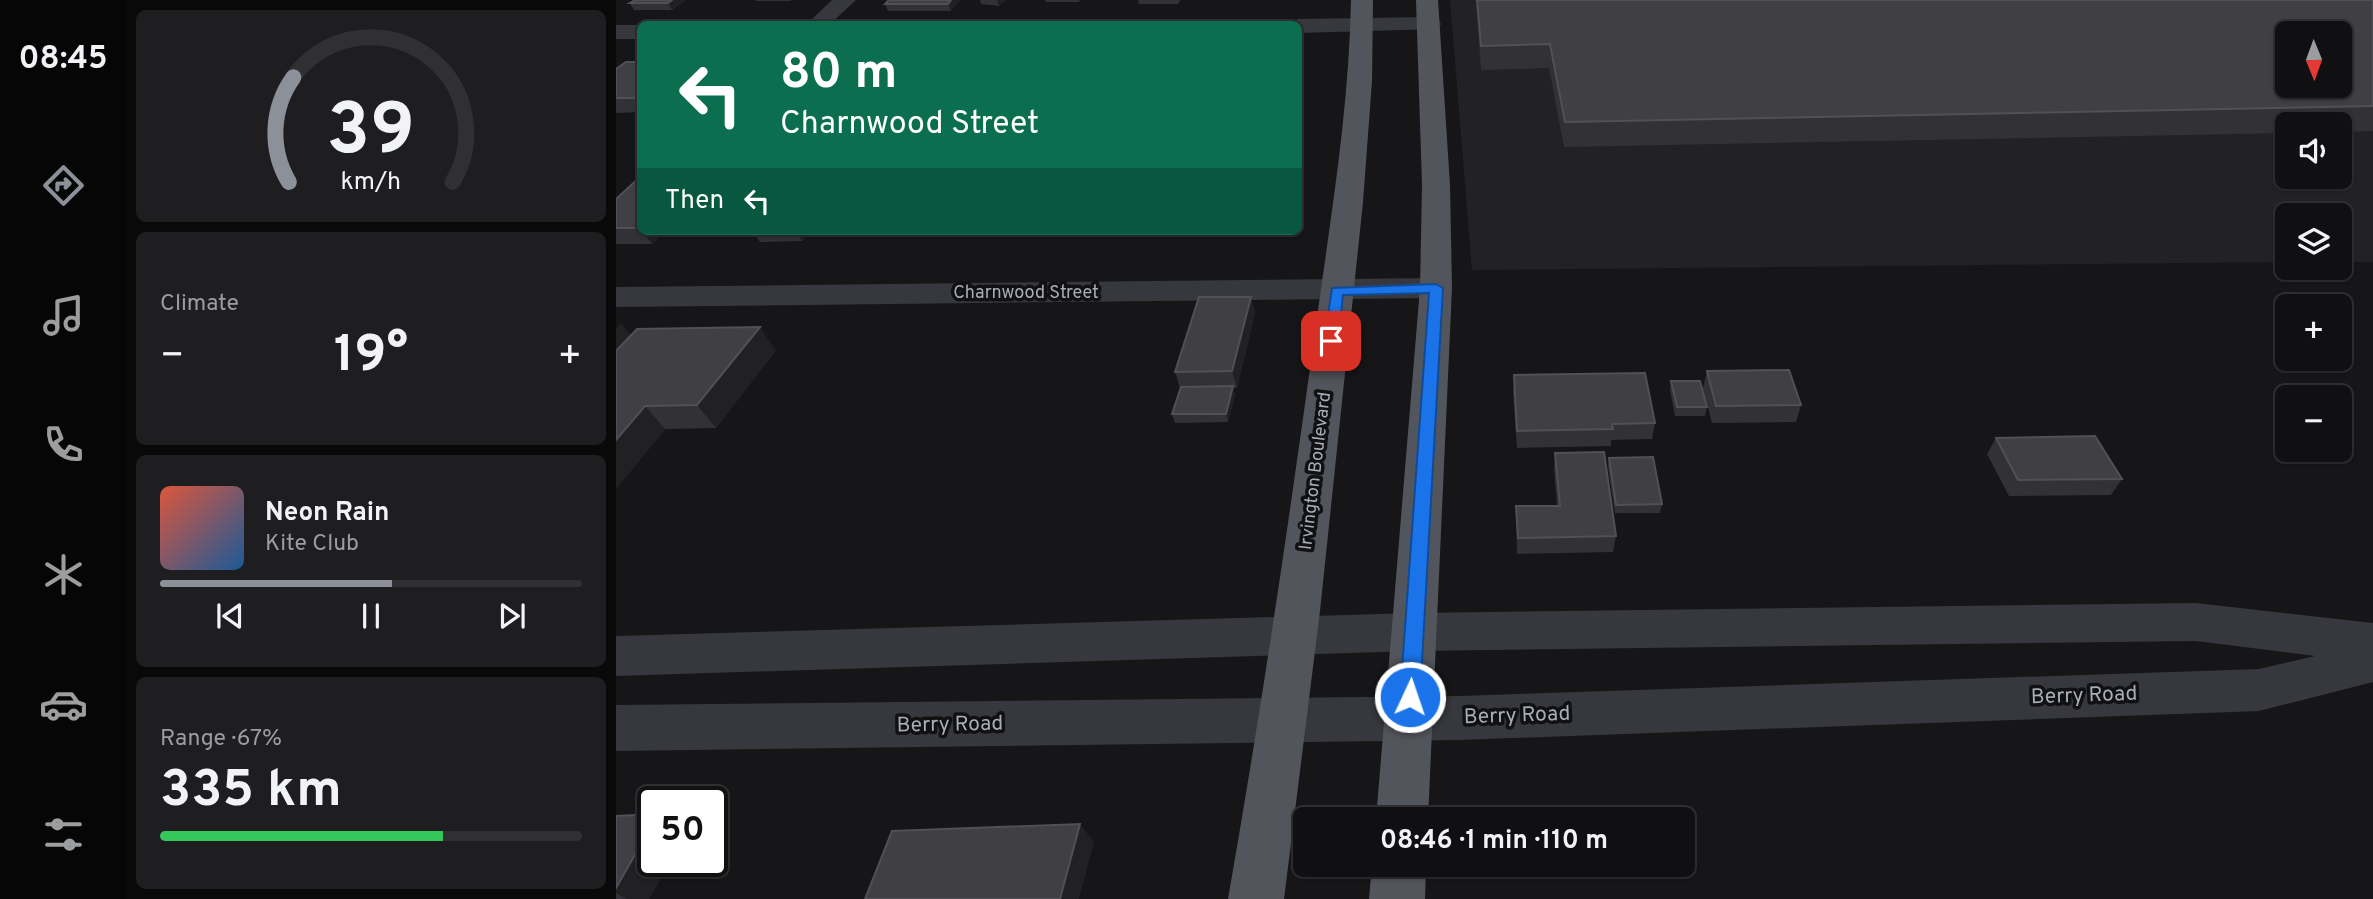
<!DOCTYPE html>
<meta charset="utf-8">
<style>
:root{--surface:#101012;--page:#1e1e20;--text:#f1f3f6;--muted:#9c9d9f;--line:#303032;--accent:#8c9099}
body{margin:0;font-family:Overpass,sans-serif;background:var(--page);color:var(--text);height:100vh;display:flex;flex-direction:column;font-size:26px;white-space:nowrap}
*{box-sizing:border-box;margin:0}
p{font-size:23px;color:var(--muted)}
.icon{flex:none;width:38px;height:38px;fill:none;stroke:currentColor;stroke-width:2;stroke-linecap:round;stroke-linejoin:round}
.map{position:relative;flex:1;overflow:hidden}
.sheet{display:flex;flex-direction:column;gap:10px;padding:10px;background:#09090a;width:490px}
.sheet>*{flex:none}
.hud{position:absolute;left:21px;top:21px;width:665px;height:214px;border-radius:10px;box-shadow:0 2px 5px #0004,0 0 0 2px var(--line);background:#0b6e4f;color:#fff;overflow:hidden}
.needle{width:46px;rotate:179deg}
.tools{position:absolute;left:1659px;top:21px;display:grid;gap:14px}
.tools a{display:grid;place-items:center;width:77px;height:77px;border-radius:10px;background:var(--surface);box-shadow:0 2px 5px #0004,0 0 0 2px var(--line);font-size:35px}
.speed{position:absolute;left:21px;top:786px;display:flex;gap:14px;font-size:35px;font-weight:700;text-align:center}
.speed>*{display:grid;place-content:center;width:91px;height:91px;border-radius:50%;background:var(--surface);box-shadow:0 2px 5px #0004,0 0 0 2px var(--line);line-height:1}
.speed .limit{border:4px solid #111;border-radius:10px;background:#fff;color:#111}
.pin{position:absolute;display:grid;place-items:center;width:60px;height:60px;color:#fff;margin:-30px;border-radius:14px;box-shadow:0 4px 10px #0006}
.me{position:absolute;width:77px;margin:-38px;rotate:3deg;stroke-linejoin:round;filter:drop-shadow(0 0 5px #0008)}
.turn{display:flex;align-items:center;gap:24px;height:147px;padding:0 28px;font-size:32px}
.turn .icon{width:91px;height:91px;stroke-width:2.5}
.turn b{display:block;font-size:49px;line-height:60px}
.then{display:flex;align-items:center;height:66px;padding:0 28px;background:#0003;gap:14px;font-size:26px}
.big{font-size:52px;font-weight:700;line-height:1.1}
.sheet .tile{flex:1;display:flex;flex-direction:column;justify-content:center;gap:10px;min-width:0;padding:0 24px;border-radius:10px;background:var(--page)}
.sheet .dial{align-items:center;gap:0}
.dial svg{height:182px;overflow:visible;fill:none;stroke:var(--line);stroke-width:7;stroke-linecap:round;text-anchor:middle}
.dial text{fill:var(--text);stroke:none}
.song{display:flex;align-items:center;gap:21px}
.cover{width:84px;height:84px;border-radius:10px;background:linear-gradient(135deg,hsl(10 70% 55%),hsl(210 70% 35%))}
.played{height:7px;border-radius:4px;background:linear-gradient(90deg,var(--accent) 55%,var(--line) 55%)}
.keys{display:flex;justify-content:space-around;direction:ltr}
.heat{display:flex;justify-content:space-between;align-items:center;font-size:38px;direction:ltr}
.charge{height:10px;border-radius:5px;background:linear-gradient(90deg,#34c759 67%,var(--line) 0)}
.trip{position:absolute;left:677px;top:807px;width:402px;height:70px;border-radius:10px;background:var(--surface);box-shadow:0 2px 5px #0004,0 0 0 2px var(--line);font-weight:700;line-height:70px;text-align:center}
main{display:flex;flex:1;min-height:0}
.dock{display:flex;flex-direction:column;width:126px;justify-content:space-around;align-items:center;background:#060607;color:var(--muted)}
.dock .icon{width:49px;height:49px}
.dock .selected{color:var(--accent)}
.dock b{font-size:32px;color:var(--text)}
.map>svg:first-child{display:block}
.built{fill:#222225;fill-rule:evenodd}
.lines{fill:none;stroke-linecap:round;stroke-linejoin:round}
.minor{fill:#37383d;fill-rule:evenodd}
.major{fill:#53555c;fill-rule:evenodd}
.wall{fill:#323236}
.shaded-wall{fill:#212124}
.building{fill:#3f3f44;stroke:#4f5156;stroke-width:2;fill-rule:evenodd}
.route{fill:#1a73e8;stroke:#114b97;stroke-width:2}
.labels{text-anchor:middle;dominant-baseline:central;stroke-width:7;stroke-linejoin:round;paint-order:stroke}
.street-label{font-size:18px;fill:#a8adb8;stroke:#111113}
.near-street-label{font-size:21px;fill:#a8adb8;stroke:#111113}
</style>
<main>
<nav class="dock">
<b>08:45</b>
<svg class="icon selected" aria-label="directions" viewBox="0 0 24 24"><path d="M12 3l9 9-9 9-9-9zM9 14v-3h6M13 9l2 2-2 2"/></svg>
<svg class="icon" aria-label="music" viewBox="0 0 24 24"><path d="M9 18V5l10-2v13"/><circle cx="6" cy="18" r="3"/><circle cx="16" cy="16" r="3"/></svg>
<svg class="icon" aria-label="phone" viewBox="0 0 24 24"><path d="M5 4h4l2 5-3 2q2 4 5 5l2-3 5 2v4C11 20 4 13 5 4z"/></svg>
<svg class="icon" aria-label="climate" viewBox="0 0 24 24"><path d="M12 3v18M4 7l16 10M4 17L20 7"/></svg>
<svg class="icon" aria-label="car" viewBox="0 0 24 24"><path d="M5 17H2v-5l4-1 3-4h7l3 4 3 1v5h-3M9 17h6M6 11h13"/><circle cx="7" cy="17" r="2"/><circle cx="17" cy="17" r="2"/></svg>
<svg class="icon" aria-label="filters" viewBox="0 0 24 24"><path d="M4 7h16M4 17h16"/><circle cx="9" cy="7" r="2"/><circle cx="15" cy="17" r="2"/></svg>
</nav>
<section class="sheet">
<div class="tile dial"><svg viewBox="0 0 100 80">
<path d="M14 69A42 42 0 1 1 86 69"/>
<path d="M14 69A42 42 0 0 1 16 23" stroke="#8c9099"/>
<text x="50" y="56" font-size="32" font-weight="700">39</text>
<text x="50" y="72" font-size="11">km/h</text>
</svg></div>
<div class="tile"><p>Climate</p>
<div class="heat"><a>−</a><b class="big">19°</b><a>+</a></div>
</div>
<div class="tile">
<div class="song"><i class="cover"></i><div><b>Neon Rain</b><p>Kite Club</p></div></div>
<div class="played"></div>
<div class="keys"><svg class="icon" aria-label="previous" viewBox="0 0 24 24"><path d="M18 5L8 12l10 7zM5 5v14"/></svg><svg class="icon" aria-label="pause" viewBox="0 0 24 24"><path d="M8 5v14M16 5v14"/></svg><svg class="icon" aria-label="next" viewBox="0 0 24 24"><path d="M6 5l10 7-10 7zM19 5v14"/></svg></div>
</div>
<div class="tile"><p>Range · 67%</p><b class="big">335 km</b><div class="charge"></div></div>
</section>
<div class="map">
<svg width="1757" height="899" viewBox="0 0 1757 899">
<rect width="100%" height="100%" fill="#161618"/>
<path class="built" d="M 834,0 L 1757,0 L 1757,262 L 1724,262 L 1724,215 L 1671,215 L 1671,262 L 856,270 ZM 1671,33 L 1724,33 L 1724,86 L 1671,86 ZM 1671,124 L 1724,124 L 1724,177 L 1671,177 Z"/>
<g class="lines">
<path class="minor" d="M 216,0 L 240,0 L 214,24 L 191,24 Z
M 814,17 L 822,19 L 825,24 L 822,29 L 682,33 L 682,24 L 672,24 L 682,19 Z
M 0,25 L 24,25 L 24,39 L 0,39 Z
M 820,278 L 831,281 L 836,288 L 831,295 L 820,298 L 0,307 L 0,287 Z
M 1580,603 L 1757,623 L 1757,682 L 1643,711 L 843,740 L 0,751 L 0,705 L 843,696 L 1643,669 L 1699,656 L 1580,641 L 798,651 L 0,676 L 0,636 L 798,613 Z"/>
<path class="major" d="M 735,0 L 757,0 L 756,81 L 747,202 L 704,611 L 668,899 L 612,899 C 645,711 673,522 699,332 C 714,221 733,112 735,0 Z
M 800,0 L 822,0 L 834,185 L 836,288 L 812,819 L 760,819 L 804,288 L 806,185 Z
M 756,864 L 810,864 L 809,899 L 753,899 Z"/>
</g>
<path class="wall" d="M 19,0 L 70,0 L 56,10 L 18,10 L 14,3 Z
M 139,0 L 176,0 L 174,1 L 140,1 Z
M 344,0 L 335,11 L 272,11 L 269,4 Z
M 364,0 L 390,0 L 383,6 L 365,4 Z
M 429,0 L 464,0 L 463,2 L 430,2 Z
M 522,0 L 564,0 L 562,4 L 523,4 Z
M 860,0 L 1757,0 L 1757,131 L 1724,132 L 1724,124 L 1671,124 L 1671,133 L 948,147 L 933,68 L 865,70 Z
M 24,62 L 24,112 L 0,113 L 0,69 Z
M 24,177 L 24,231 L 49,231 L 36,244 L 0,244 L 0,199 Z
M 137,231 L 195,231 L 186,241 L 144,242 Z
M 395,231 L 445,231 L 396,233 Z
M 635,297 L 639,313 L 621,388 L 617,388 L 619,395 L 612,422 L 559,423 L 556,414 L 564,388 L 559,372 Z
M 5,323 L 14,335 L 160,350 L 100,428 L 49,429 L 0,489 Z
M 1091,371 L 1185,405 L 1180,422 L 1096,423 L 1087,388 Z
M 898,375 L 1039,423 L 1036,439 L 995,440 L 995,446 L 901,448 L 897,391 Z
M 1055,381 L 1091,407 L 1089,416 L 1059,416 L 1054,390 Z
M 1380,438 L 1506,479 L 1495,495 L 1393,496 L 1371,454 Z
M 939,453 L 1000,536 L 997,552 L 901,554 L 900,506 L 941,506 L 938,469 Z
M 993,458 L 1046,504 L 1044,513 L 999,513 L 992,467 Z
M 0,816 L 54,861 L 33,899 L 0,899 Z"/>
<path class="shaded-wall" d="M 56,0 L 70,0 L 56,10 L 52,3 Z
M 335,0 L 344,0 L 335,11 L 332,4 Z
M 381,0 L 390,0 L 383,6 Z
M 684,43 L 685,51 L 682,63 L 682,51 Z
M 24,92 L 24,108 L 18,98 Z
M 26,231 L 49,231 L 36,244 Z
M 180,231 L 195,231 L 186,241 Z
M 635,297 L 639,313 L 621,388 L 616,371 Z
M 5,323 L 18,339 L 0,359 L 0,328 Z
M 144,327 L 160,350 L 100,428 L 81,405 Z
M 617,386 L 619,395 L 612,422 L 610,414 Z
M 29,406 L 49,429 L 0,489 L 0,440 Z
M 37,823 L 37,861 L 54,861 L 33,899 L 11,899 L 0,893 L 0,888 Z
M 464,824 L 478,842 L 463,899 L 444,899 Z"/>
<path class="building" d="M 19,0 L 56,0 L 52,3 L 14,3 Z
M 273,0 L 335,0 L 332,4 L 269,4 Z
M 861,0 L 1757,0 L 1757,106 L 949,122 L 934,44 L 865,46 ZM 1671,33 L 1724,33 L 1724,86 L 1671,86 Z
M 10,62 L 24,62 L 24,92 L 18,98 L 0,98 L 0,69 Z
M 24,177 L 24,228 L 0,228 L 0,199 Z
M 583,297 L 635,297 L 616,371 L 559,372 Z
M 144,327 L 81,405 L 29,406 L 0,440 L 0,351 L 21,329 Z
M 1173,370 L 1185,405 L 1100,406 L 1091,371 Z
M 1029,373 L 1039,423 L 996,424 L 997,429 L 901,431 L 898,375 Z
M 1055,381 L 1084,381 L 1091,407 L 1061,407 Z
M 617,386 L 610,414 L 556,414 L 565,387 Z
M 1479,436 L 1506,479 L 1402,480 L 1380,438 Z
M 988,452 L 1000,536 L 902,538 L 900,506 L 944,506 L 939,453 Z
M 1037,457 L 1046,504 L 1000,505 L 993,458 Z
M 37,814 L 37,823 L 0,888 L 0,816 Z
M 464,824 L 444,899 L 249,899 L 276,831 Z"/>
<path class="route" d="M 820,284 L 827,288 L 804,697 L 801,703 L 794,706 L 787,703 L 784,697 L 813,293 L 727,295 L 722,341 L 715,346 L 708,341 L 716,288 Z"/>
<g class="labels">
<g class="street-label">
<text x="410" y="293">Charnwood Street</text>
<text transform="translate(700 471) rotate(-83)">Irvington Boulevard</text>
</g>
<g class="near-street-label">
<text transform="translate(1468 696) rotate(-2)">Berry Road</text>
<text transform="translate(901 716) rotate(-2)">Berry Road</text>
<text transform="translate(334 725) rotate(-1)">Berry Road</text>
</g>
</g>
</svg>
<div class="tools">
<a><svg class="needle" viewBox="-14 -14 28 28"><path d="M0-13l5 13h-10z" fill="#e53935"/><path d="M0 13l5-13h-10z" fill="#9c9d9f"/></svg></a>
<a><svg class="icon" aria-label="sound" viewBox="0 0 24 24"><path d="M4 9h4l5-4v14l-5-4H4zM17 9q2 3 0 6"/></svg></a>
<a><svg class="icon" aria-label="layers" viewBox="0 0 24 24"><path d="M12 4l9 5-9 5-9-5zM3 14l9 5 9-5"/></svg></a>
<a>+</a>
<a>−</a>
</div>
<div class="speed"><div class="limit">50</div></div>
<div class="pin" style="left:715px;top:341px;background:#d93025"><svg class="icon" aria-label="arrive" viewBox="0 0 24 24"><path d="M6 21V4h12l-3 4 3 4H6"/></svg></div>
<svg class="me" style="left:794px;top:697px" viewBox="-20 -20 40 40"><circle r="17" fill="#1a73e8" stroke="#fff" stroke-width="3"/><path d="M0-11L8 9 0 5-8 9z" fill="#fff"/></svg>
<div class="trip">08:46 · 1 min · 110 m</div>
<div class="hud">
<div class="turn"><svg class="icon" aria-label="left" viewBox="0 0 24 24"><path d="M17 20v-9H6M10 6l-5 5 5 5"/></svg><div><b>80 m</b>Charnwood Street</div></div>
<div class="then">Then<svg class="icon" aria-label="left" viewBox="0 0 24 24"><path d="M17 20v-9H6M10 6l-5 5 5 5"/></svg></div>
</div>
</div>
</main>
